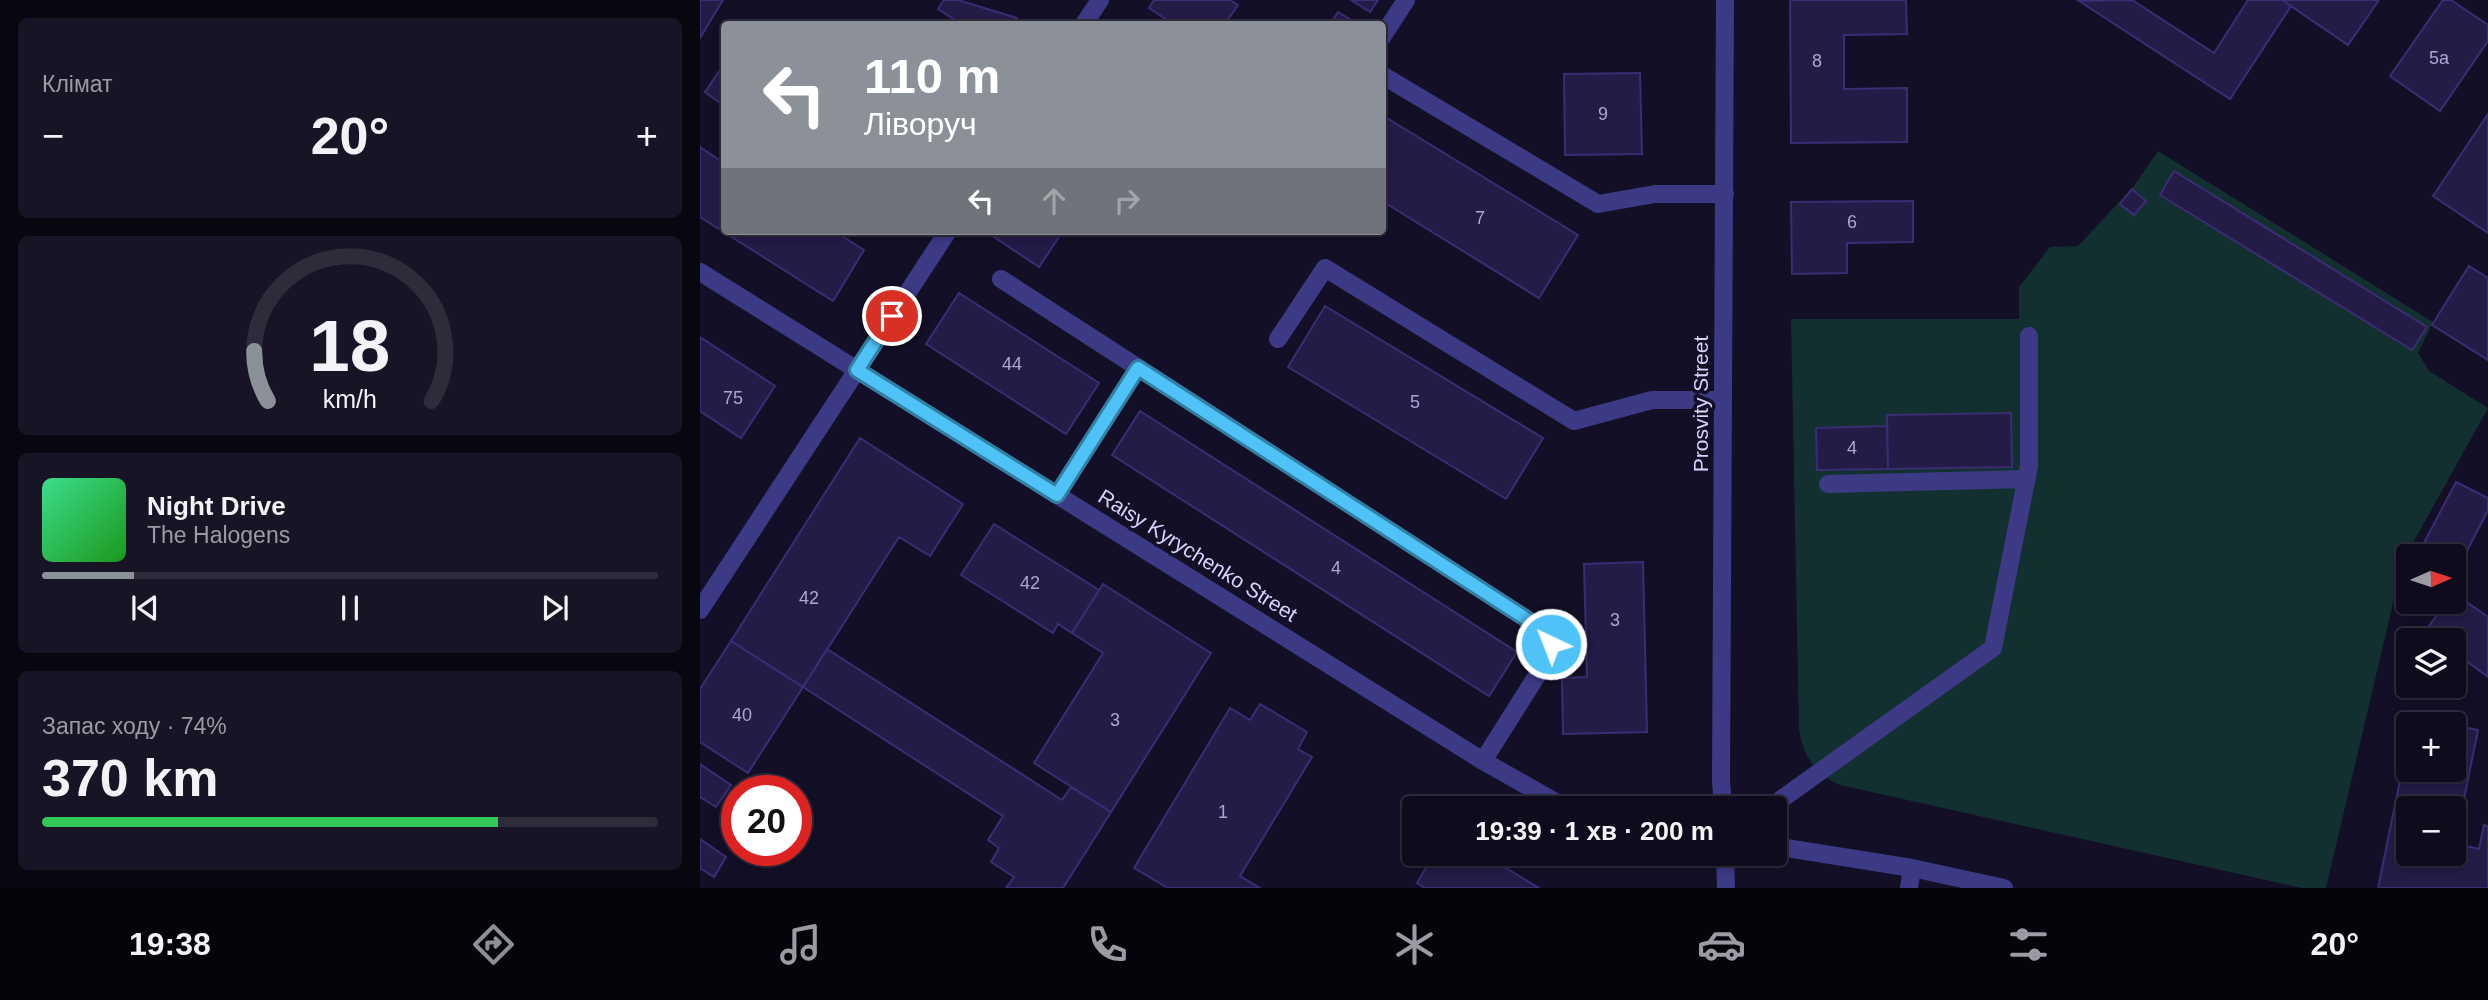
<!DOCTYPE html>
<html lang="uk">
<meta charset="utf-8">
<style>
:root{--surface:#0e0b1c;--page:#171425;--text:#f1f3f6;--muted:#9b9ba3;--line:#2e2b3b;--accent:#8c9099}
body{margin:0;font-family:Arial,sans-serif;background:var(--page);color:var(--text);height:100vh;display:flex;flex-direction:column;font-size:26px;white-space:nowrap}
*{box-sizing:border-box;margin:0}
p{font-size:23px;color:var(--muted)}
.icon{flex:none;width:38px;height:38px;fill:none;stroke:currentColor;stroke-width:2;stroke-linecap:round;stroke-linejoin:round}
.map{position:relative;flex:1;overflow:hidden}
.sheet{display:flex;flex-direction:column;gap:18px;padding:18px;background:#08060f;width:700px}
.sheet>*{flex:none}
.guide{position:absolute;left:21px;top:21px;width:665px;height:214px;border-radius:7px;box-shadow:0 4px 10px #0003,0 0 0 2px var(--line);background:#8c9099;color:#fff;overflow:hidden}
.needle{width:46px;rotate:87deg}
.tools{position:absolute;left:1696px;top:544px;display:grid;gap:14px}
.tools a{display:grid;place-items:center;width:70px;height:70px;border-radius:7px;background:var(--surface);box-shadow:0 4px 10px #0003,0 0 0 2px var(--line);font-size:35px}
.speed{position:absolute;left:21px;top:775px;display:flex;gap:14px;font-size:35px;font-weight:700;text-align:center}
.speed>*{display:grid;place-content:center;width:91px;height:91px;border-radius:50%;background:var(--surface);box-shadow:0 4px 10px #0003,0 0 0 2px var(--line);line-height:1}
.speed .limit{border:10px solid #d22;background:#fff;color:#111}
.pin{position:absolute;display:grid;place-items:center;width:60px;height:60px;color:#fff;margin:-30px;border:4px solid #fff;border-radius:50%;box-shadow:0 2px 7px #0007}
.me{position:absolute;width:77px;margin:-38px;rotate:317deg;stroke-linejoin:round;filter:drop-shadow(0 0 5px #0008)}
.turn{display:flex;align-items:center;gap:24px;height:147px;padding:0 28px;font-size:32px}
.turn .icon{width:91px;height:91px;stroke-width:2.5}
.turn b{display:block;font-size:49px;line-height:60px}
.lanes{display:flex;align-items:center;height:66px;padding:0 28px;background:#0003;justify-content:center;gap:35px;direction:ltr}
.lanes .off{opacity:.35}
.big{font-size:52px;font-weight:700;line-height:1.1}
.sheet .widget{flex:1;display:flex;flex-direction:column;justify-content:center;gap:10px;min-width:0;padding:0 24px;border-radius:10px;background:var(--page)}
.sheet .dial{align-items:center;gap:0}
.dial svg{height:182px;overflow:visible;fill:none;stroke:var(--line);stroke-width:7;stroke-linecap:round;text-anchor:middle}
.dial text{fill:var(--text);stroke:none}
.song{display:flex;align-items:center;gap:21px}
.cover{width:84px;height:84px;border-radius:10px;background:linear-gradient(135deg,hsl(150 70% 55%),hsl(120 70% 35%))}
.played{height:7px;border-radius:4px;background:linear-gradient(90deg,var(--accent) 15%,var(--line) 15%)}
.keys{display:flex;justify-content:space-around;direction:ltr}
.heat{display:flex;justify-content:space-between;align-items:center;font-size:38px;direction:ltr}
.charge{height:10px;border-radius:5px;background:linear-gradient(90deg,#34c759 74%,var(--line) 0)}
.trip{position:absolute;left:702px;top:796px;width:385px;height:70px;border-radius:7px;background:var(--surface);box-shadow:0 4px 10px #0003,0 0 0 2px var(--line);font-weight:700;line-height:70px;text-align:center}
.menu{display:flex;height:112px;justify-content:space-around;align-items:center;background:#06040b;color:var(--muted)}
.menu .icon{width:49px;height:49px}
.menu .current{color:var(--accent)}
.menu b{font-size:32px;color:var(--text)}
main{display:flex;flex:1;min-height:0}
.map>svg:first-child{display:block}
.green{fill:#12302f}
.building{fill:#241b47;stroke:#3b2d73;stroke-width:2}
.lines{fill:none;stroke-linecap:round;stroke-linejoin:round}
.minor{stroke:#3d3a85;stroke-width:18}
.route-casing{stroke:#337fa1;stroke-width:18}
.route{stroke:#4fc3f7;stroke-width:12}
.labels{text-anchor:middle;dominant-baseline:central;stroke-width:7;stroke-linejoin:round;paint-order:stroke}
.number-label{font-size:18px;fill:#aca6d1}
.street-label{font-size:21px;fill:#d9d4ff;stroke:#130f26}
</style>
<main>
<section class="sheet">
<div class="widget"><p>Клімат</p>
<div class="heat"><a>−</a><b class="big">20°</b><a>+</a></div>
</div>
<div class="widget dial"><svg viewBox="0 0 100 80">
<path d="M14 69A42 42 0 1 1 86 69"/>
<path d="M14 69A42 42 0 0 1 8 47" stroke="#8c9099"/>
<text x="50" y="56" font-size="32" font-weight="700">18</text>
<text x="50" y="72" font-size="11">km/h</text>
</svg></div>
<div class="widget">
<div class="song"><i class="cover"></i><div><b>Night Drive</b><p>The Halogens</p></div></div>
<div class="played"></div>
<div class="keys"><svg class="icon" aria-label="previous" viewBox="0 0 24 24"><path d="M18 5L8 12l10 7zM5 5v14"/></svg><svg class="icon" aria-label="pause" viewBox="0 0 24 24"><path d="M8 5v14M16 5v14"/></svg><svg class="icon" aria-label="next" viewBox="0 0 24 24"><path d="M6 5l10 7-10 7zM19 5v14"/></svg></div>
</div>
<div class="widget"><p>Запас ходу · 74%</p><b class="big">370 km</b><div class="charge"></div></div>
</section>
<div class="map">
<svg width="1788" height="888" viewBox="0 0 1788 888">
<rect width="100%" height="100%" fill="#130f26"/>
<path class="green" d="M 1458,151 L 1733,322 L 1718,353 L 1729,371 L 1788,408 L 1703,561 L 1626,888 L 1602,888 L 1140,785 C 1116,776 1103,755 1099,730 L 1091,319 L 1319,319 L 1319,287 L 1350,247 L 1378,246 L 1434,186 Z"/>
<path class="building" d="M 0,0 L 23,0 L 0,38 Z
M 244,0 L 258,0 L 317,18 L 313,24 L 261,24 L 238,9 Z
M 454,0 L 530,0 L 538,5 L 525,24 L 473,24 L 449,8 Z
M 651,0 L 678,0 L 670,12 Z
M 1090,0 L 1206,0 L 1207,34 L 1144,35 L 1144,89 L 1207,88 L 1207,142 L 1091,143 Z
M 1432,0 L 1514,53 L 1548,0 L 1582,0 L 1591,6 L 1530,99 L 1379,1 Z
M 1582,0 L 1679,0 L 1648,45 Z
M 1743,0 L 1751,0 L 1788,25 L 1788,41 L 1740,111 L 1690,76 Z
M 638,12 L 658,24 L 630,24 Z
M 24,64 L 24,106 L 5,92 Z
M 940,73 L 942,154 L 865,155 L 864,74 Z
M 1788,114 L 1788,233 L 1733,196 Z
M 682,115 L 878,235 L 839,298 L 682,201 Z
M 0,147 L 24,163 L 24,231 L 134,231 L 164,250 L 133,301 L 0,217 Z
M 1474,171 L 1727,327 L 1712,350 L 1460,195 Z
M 1432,189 L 1446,201 L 1434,215 L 1420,204 Z
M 1213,201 L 1213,242 L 1147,243 L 1147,273 L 1092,274 L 1091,202 Z
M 298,231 L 363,231 L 339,267 L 294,237 Z
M 1769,266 L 1788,278 L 1788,360 L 1732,325 Z
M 259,293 L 399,383 L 366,434 L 226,344 Z
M 625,306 L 843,438 L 806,499 L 588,367 Z
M 0,337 L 75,386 L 41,438 L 0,411 Z
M 440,411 L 817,652 L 789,696 L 412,455 Z
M 1311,413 L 1312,467 L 1188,469 L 1187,415 Z
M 1187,426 L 1188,469 L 1117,470 L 1116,428 Z
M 160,438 L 263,504 L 230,556 L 199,537 L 103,687 L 31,641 Z
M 1756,482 L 1788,498 L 1788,510 L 1754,576 L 1754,556 L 1717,556 Z
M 294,524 L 399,590 L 372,633 L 358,624 L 353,633 L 261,575 Z
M 943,562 L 947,732 L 863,734 L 862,678 L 887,677 L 884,564 Z
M 403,584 L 511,653 L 411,812 L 334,763 L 403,653 L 372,633 Z
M 1754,593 L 1788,617 L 1788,677 L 1754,652 L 1754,640 L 1737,640 L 1725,632 L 1746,602 L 1754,602 Z
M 31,641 L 103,687 L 48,773 L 0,742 L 0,689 Z
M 127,649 L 362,800 L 371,787 L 411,812 L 363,888 L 306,888 L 314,877 L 291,862 L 299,848 L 288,840 L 303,816 L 103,687 Z
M 560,704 L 607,732 L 598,749 L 612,757 L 540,876 L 560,888 L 468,888 L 434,868 L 530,708 L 550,720 Z
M 1713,716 L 1753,724 L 1711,724 Z
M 1754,725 L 1778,730 L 1763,804 L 1746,800 L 1745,808 L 1708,808 L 1708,854 L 1754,854 L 1754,843 L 1779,849 L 1784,825 L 1788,826 L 1788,888 L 1678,888 L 1708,741 L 1708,770 L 1754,770 Z
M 0,764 L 31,785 L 16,807 L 0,797 Z
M 0,839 L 26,857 L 14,877 L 0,868 Z
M 734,854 L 783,854 L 839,888 L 725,888 L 717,883 Z"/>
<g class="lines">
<path class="minor" d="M 384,24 L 400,0
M 682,37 L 706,0
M 682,75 L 898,204 L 955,194 L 1025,194
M 0,272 L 783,761 L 866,808
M 301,279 L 839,627 C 850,637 851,644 848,658 L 783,761
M 578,339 L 625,268 L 874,421 L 952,400 L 1023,400
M 1128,484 L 1326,479
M 357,495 L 438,368
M 0,610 L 248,231
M 1023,808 L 1021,780 L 1025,0
M 1069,808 L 1293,648 L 1329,466 L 1329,336
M 1074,846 L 1212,868 L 1304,888
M 1025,854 L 1026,888
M 1209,888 L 1212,868"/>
</g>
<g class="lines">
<defs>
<path id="route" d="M 192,316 L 157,370 L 357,495 L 438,368 L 839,627 L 846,634 L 851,644"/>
</defs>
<use href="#route" class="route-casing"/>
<use href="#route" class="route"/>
</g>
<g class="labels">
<g class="number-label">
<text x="1739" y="58">5а</text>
<text x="1117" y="61">8</text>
<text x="903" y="114">9</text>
<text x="780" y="218">7</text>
<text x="1152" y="222">6</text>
<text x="312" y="364">44</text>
<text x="33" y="398">75</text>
<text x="715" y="402">5</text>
<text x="1152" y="448">4</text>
<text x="636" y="568">4</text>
<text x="330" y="583">42</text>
<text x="109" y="598">42</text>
<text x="915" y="620">3</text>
<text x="42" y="715">40</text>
<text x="415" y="720">3</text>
<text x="523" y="812">1</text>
</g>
<g class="street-label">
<text transform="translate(1000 404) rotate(-90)">Prosvity Street</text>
<text transform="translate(498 555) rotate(32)">Raisy Kyrychenko Street</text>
</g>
</g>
</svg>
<div class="tools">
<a><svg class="needle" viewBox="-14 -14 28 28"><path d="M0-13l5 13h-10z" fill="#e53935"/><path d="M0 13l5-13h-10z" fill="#9b9ba3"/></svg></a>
<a><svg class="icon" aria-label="layers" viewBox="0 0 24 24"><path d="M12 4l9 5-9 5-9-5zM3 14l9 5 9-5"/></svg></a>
<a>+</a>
<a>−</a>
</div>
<div class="speed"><div class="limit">20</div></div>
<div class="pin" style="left:192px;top:316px;background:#d93025"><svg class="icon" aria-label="arrive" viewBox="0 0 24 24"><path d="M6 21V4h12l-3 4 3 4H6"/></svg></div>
<svg class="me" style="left:851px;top:644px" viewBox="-20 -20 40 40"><circle r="17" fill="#4fc3f7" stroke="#fff" stroke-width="3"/><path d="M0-11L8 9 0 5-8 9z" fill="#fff"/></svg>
<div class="trip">19:39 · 1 хв · 200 m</div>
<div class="guide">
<div class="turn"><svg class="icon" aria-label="left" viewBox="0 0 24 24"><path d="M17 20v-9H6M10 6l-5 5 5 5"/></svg><div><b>110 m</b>Ліворуч</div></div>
<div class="lanes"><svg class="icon" aria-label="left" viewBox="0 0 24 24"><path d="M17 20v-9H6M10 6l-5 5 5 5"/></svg><svg class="icon off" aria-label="ahead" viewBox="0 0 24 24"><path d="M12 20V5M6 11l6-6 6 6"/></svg><svg class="icon off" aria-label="right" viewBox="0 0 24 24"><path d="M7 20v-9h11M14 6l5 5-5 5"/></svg></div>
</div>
</div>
</main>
<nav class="menu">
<b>19:38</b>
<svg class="icon current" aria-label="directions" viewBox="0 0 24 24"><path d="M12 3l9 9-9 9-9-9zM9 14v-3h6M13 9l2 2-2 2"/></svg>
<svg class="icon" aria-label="music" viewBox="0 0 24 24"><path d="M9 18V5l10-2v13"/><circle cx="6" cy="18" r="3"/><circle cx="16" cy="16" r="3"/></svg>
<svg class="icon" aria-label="phone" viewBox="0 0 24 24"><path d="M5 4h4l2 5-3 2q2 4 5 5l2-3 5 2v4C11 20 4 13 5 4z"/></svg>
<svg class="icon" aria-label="climate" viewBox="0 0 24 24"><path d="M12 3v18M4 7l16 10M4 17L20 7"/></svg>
<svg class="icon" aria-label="car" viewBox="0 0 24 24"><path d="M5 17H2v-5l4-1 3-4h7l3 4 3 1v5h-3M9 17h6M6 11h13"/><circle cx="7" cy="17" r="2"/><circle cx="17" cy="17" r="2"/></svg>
<svg class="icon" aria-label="filters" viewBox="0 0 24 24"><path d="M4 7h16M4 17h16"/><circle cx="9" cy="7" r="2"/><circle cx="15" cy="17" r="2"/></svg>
<b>20°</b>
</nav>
